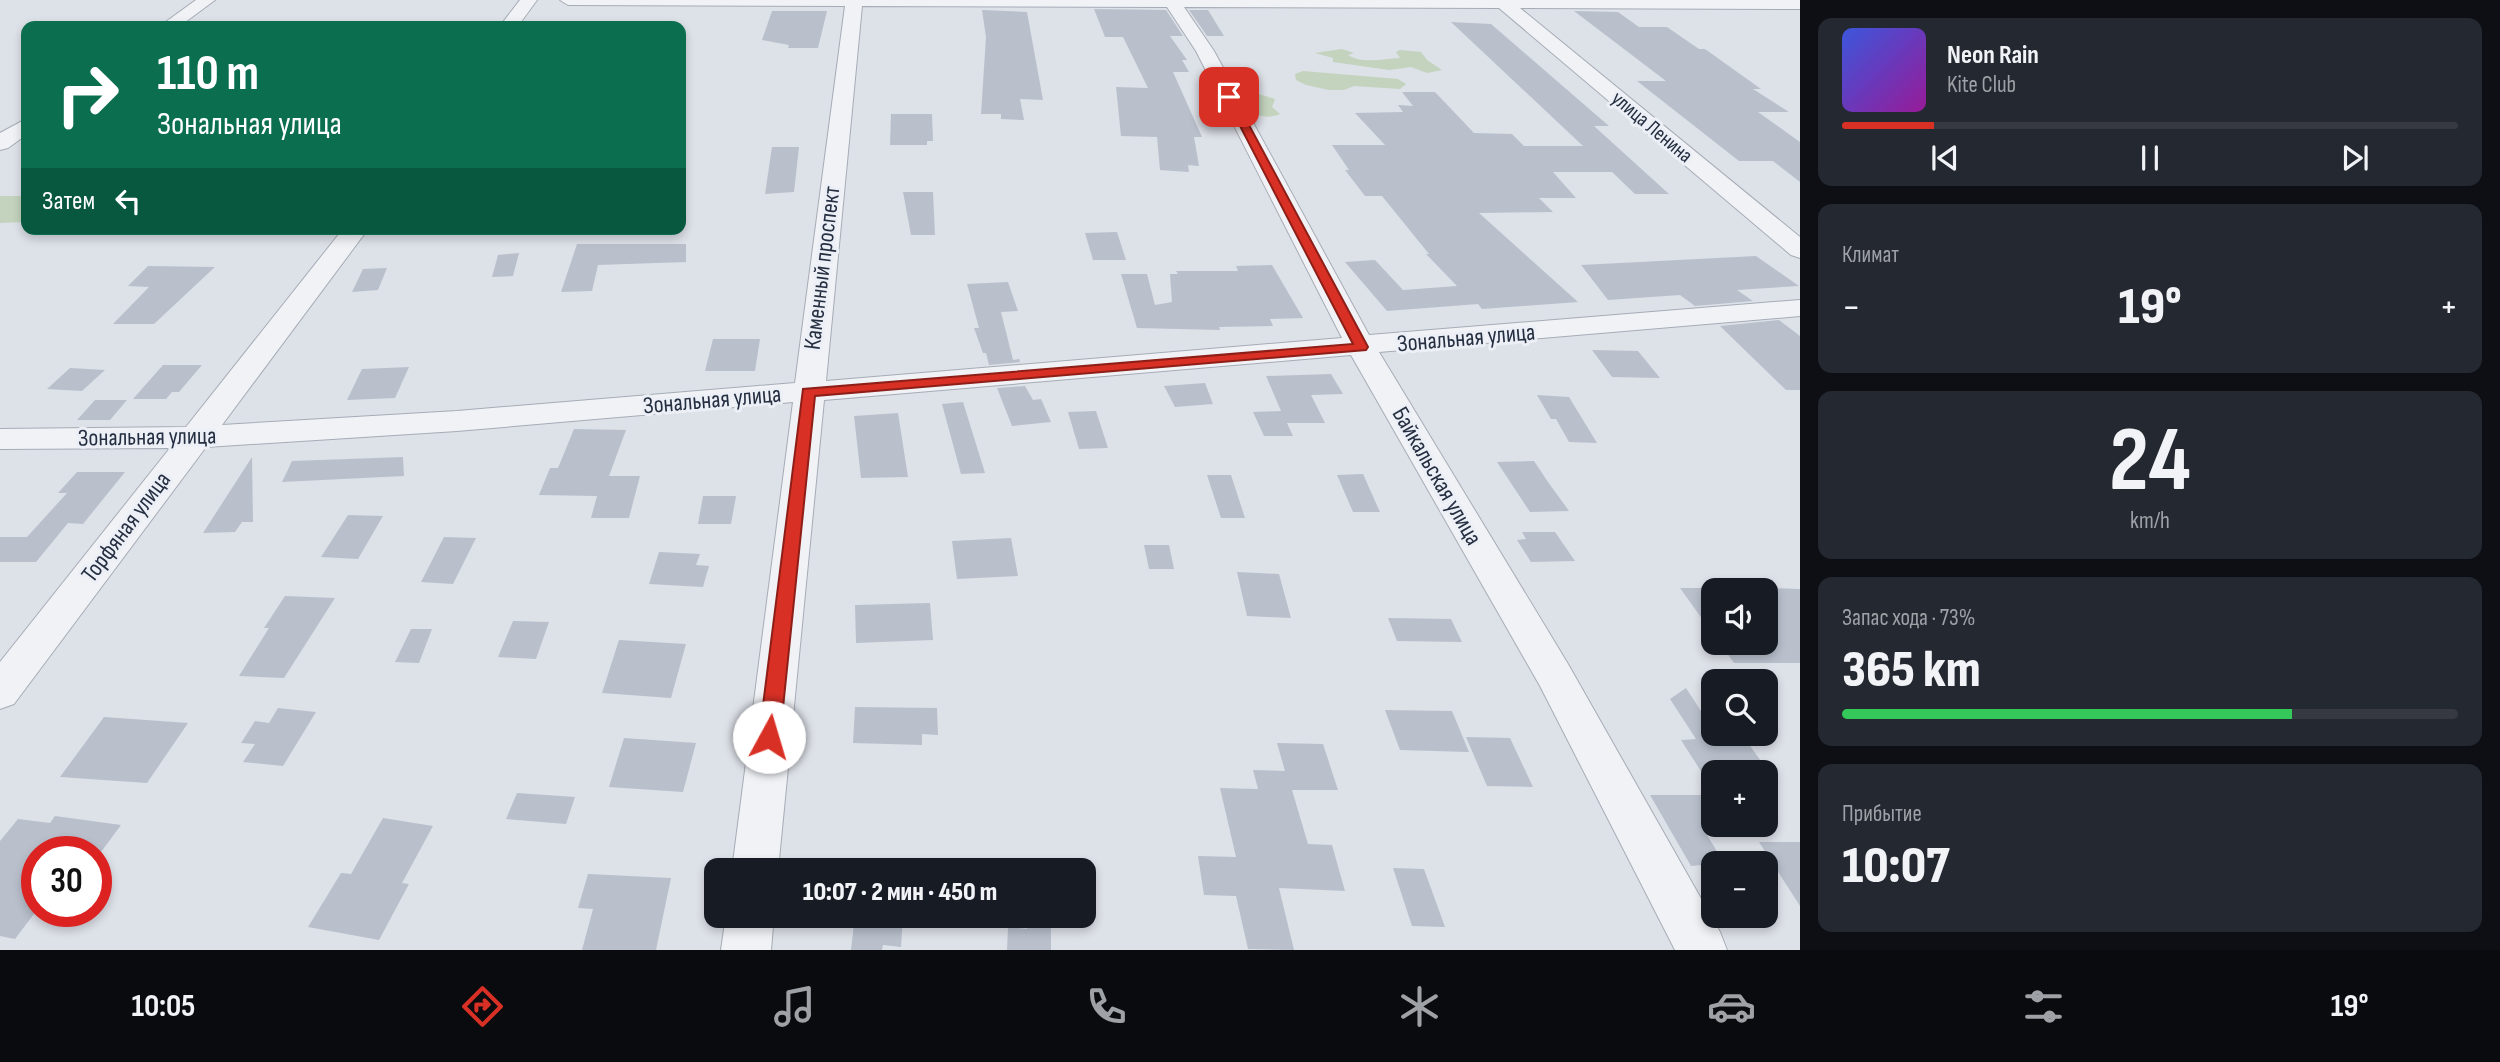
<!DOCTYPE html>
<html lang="ru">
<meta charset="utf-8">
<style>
:root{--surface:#171b24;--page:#242831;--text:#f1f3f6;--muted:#9ea1a6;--line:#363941;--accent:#d93025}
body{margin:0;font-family:"Sofia Sans Condensed",sans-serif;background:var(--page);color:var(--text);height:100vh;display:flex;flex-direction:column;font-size:26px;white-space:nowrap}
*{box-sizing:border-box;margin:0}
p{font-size:23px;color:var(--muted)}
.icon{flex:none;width:38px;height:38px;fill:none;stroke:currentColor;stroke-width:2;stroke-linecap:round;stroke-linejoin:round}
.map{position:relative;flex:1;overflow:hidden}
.details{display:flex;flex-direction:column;gap:18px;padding:18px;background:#0d0f14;width:700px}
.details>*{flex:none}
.guide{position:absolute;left:21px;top:21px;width:665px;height:214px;border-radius:14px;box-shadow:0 4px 10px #0003;background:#0b6e4f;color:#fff;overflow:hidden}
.buttons{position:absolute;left:1701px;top:578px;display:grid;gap:14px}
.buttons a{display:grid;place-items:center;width:77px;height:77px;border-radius:14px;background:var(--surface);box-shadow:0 4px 10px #0003;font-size:35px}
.speed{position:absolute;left:21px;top:836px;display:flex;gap:14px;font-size:35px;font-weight:700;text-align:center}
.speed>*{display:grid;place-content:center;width:91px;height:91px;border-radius:50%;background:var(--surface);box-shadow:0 4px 10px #0003;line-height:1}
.speed .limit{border:10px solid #d22;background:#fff;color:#111}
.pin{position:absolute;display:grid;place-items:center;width:60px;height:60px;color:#fff;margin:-30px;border-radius:14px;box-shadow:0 4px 10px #0006}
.me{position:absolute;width:77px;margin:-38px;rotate:6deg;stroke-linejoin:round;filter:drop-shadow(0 0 5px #0008)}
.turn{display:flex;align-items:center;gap:24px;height:147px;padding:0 21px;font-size:32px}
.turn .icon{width:91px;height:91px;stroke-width:2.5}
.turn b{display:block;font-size:49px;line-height:60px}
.then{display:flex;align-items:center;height:66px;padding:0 21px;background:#0003;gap:14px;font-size:26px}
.big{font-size:52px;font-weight:800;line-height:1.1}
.details .tile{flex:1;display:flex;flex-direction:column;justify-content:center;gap:10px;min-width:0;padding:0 24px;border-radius:14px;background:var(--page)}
.details .dial{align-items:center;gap:0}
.dial b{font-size:91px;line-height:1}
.song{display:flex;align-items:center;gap:21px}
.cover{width:84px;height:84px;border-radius:10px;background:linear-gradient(135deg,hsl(230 70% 55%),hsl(300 70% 35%))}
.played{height:7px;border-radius:4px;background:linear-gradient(90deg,var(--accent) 15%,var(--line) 15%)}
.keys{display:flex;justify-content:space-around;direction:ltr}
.heat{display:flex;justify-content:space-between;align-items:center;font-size:38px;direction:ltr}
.charge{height:10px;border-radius:5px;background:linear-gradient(90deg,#34c759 73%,var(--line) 0)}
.trip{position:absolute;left:704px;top:858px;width:392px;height:70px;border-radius:14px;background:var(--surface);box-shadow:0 4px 10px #0003;font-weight:800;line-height:70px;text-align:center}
.dock{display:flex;height:112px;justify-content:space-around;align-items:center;background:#090b0e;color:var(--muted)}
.dock .icon{width:49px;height:49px}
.dock .selected{color:var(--accent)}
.dock b{font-size:32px;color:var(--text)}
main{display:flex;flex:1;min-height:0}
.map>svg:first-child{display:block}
.green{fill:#c3d3bd}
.building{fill:#b9c0cc}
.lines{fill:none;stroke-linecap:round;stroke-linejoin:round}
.minor-casing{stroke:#a6acb6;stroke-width:2}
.minor{fill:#f0f2f6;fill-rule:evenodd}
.route{fill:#d93025;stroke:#8d1f18;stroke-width:2}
.labels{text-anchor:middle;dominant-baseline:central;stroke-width:6;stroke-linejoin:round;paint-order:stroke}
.far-street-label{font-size:21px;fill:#252f41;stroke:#ecf0f6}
.street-label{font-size:24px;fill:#252f41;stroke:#ecf0f6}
</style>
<main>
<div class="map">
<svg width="1800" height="950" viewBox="0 0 1800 950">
<rect width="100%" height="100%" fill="#dde1e8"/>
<path class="green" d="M 1342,49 L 1354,53 L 1348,55 C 1361,64 1384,59 1400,58 L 1396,52 L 1400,50 L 1421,52 L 1427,60 L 1442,70 L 1427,73 L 1411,67 L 1389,70 L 1333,62 L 1333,58 L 1315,53 Z
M 1303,71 L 1398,79 L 1406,84 L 1400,89 L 1354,86 L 1344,90 L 1329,90 L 1306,85 L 1296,80 L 1295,74 Z
M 1255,93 L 1275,99 L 1272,107 L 1280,114 C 1264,121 1250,113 1238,103 L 1241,95 Z
M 0,196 L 26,196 L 26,222 L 0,223 Z"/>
<path class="building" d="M 1094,9 L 1166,10 L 1183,36 L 1170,36 L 1187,60 L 1182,60 L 1189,72 L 1173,72 L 1202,137 L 1194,137 L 1199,166 L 1188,165 L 1189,172 L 1160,170 L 1157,137 L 1121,136 L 1116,87 L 1148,88 L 1123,37 L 1105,37 Z
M 982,10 L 1027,12 L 1043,100 L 1020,99 L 1024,120 L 1001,119 L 1001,114 L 981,114 L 986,37 Z
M 1189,10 L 1208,10 L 1224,36 L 1207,36 Z
M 772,11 L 827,11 L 818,48 L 788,48 L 789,45 L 762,40 Z
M 1574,11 L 1618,12 L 1639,27 L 1667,27 L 1699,49 L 1705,49 L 1761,89 L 1753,89 L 1789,112 L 1758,112 L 1800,142 L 1800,182 L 1773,161 L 1739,161 L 1637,81 L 1666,81 Z
M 1451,22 L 1491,24 L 1609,126 L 1594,126 L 1669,194 L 1635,194 L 1612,172 L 1553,172 L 1576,198 L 1539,198 L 1553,212 L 1479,213 L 1578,302 L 1482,309 L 1478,304 L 1387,311 L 1345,262 L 1375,260 L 1403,290 L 1457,286 L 1426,254 L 1429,254 L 1382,196 L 1365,196 L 1345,170 L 1349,170 L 1332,145 L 1385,145 L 1355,113 L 1403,112 L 1398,105 L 1413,106 L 1402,92 L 1435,92 L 1474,133 L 1512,134 L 1524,146 L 1583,146 Z
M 891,114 L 932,114 L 933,141 L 927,141 L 927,145 L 890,145 Z
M 772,147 L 799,147 L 794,192 L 765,194 Z
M 903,192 L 933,192 L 935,235 L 911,235 Z
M 1117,232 L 1126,260 L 1093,260 L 1085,233 Z
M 577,244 L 686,244 L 686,262 L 598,265 L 592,291 L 561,292 Z
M 519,253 L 513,276 L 492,277 L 498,255 Z
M 1756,256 L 1799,286 L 1737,290 L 1753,301 L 1695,306 L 1680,295 L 1608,300 L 1581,265 Z
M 1272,265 L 1303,318 L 1270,319 L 1273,326 L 1219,327 L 1220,330 L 1137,328 L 1121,274 L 1147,274 L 1155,305 L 1172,302 L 1170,274 L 1178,274 L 1176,271 L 1238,271 L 1236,266 Z
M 148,266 L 215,267 L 154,324 L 113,324 L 149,287 L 128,286 Z
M 387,268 L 378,290 L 352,292 L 363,269 Z
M 1008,282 L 1018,311 L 1001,312 L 1013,360 L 1019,359 L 1020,362 L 989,365 L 986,353 L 983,353 L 974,328 L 979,328 L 967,284 Z
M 1779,320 L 1800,336 L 1800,390 L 1786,390 L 1720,326 Z
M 713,339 L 760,339 L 755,371 L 705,371 Z
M 1592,350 L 1638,351 L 1660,378 L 1612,377 Z
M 163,365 L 202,365 L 179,392 L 172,392 L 166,399 L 133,399 Z
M 409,367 L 395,398 L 347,400 L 362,369 Z
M 70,368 L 105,370 L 82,391 L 47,389 Z
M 1331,374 L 1343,394 L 1311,395 L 1325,423 L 1287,423 L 1293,436 L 1264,436 L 1253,412 L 1281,411 L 1266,376 Z
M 1205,383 L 1213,404 L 1175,407 L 1164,386 Z
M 1025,386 L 1033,400 L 1041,399 L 1051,422 L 1012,426 L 997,388 Z
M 1537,395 L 1569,397 L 1597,443 L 1569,442 L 1556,419 L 1551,419 Z
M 95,400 L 127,400 L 110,420 L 77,420 Z
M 963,402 L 985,473 L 961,474 L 942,404 Z
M 1096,411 L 1108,448 L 1079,449 L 1068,412 Z
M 898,413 L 908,477 L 861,478 L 854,416 Z
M 574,429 L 626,430 L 609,476 L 640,476 L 629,518 L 591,518 L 597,496 L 539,495 L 550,468 L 558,468 Z
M 252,457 L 253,522 L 242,522 L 235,532 L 203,533 Z
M 403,457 L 404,476 L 282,482 L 292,461 Z
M 1534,461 L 1548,482 L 1569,511 L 1530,512 L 1497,462 Z
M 77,472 L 125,472 L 83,524 L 68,523 L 36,562 L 0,562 L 0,537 L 27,537 L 67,493 L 58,493 Z
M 1363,474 L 1380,512 L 1353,512 L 1337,475 Z
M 1207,475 L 1231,475 L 1245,518 L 1221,518 Z
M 703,496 L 736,496 L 731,524 L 698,524 Z
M 348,515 L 383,516 L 358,559 L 321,557 Z
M 1522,532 L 1555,532 L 1575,561 L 1531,562 L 1517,540 L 1526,539 Z
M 444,537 L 476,538 L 453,584 L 421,582 Z
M 1011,538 L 1018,576 L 957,579 L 952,541 Z
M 1144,545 L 1169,545 L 1174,569 L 1149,569 Z
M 659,552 L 700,554 L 696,565 L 709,566 L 703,587 L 649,584 Z
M 1237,572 L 1279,574 L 1291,618 L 1247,616 Z
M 1680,588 L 1713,588 L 1713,634 Z
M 1766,588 L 1800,589 L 1800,663 L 1734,663 L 1719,642 L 1766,642 Z
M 285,596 L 335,598 L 284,678 L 239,676 L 269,628 L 264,628 Z
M 930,603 L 933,640 L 856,643 L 855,605 Z
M 1388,618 L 1451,619 L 1462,642 L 1397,641 Z
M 513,621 L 549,622 L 536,659 L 498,657 Z
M 411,629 L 432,629 L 419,663 L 395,662 Z
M 619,640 L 686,644 L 671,698 L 602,693 Z
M 1686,688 L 1720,740 L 1746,740 L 1763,764 L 1713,764 L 1713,790 L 1681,740 L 1696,739 L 1670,699 Z
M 855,707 L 937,708 L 938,735 L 922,734 L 922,745 L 853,743 Z
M 278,708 L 316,712 L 283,766 L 243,762 L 255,744 L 241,743 L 255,721 L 269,723 Z
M 1385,710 L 1452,711 L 1469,752 L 1400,750 Z
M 104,717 L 188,723 L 147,783 L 60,777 Z
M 1466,737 L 1510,738 L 1533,787 L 1487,786 Z
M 624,738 L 696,743 L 683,792 L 609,787 Z
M 1277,743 L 1323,744 L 1338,790 L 1292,790 L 1308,844 L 1332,845 L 1345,891 L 1279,888 L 1294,950 L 1248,949 L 1236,896 L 1204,895 L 1198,856 L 1236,857 L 1220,788 L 1258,789 L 1253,770 L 1285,771 Z
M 517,793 L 575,797 L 566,824 L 506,819 Z
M 1650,795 L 1713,795 L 1713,835 L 1707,835 L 1724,863 L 1691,866 Z
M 55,816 L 121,825 L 101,852 L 37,852 L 37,910 L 15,939 L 0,936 L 0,841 L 18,819 L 50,823 Z
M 383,818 L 433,826 L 402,883 L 409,884 L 379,940 L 308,927 L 341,873 L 351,874 Z
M 1759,842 L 1800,842 L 1800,906 Z
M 1393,868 L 1424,869 L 1445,927 L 1412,926 Z
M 588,874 L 671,878 L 656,950 L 582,950 L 593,909 L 578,908 Z
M 855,915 L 903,915 L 901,947 L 883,945 L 882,950 L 851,950 Z
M 1028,915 L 1051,915 L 1051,950 L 1007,950 L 1008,927 L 1027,929 Z"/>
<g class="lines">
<defs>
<path id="minor" d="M 196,0 L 215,0 L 180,26 L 160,26 Z
M 520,0 L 537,0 L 518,26 L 500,26 Z
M 560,0 L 1800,0 L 1800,9 L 1520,8 L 1800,237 L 1800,258 L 1791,255 L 1499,8 L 1184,7 L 1214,51 L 1369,335 L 1800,300 L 1800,316 L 1379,352 L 1568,664 L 1720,932 L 1727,950 L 1675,950 L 1540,686 L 1351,355 L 824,400 L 778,870 L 732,870 L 793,402 L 457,431 L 206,447 L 14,704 L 0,709 L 0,662 L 170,448 L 0,449 L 0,429 L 186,427 L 343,229 L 368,229 L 222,425 L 457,411 L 795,383 L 845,6 L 568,5 ZM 862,6 L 1167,7 L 1196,51 L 1342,338 L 826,381 Z
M 26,119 L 26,135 L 8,148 L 0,150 L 0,133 Z
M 726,915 L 774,915 L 771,950 L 721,950 Z"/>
</defs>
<use href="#minor" class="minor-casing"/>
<use href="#minor" class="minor"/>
</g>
<path class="route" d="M 1226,95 L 1234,97 L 1368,347 L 1366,350 L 815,396 L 780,737 L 777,743 L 769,746 L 762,743 L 759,737 L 803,389 L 1353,344 L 1225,97 Z"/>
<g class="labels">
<g class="far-street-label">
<text transform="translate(1652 127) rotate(40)">улица Ленина</text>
</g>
<g class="street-label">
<text transform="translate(822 268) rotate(-83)">Каменный проспект</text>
<text transform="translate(1466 338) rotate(-5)">Зональная улица</text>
<text transform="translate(712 400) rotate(-5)">Зональная улица</text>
<text transform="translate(147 437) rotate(-1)">Зональная улица</text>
<text transform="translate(1437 476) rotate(60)">Байкальская улица</text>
<text transform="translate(126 527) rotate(-53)">Торфяная улица</text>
</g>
</g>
</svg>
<div class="buttons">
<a><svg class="icon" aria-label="sound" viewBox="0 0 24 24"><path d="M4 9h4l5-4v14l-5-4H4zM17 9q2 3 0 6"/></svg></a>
<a><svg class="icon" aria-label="search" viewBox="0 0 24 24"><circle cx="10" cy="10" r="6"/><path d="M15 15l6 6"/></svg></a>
<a>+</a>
<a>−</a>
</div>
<div class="speed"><div class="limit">30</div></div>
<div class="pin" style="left:1229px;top:97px;background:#d93025"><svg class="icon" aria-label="arrive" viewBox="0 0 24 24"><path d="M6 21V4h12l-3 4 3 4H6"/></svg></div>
<svg class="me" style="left:769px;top:737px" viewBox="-20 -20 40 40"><circle r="19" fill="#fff"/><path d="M0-13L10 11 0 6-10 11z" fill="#d93025"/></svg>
<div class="trip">10:07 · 2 мин · 450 m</div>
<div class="guide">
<div class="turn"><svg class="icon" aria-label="right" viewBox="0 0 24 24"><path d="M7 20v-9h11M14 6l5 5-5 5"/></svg><div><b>110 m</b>Зональная улица</div></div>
<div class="then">Затем<svg class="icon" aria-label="left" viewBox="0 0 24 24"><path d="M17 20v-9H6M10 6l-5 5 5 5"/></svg></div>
</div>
</div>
<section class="details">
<div class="tile">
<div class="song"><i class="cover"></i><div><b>Neon Rain</b><p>Kite Club</p></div></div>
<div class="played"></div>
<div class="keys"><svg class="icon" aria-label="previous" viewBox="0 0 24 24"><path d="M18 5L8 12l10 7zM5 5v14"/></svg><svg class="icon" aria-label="pause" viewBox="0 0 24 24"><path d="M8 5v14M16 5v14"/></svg><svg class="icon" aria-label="next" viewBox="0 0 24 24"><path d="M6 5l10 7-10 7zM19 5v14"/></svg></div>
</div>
<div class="tile"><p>Климат</p>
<div class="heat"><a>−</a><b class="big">19°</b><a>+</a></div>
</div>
<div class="tile dial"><b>24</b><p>km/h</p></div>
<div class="tile"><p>Запас хода · 73%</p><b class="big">365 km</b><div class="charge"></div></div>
<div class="tile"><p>Прибытие</p><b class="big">10:07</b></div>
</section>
</main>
<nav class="dock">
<b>10:05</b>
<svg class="icon selected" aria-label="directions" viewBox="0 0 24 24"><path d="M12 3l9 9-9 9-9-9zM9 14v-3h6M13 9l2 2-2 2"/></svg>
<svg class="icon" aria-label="music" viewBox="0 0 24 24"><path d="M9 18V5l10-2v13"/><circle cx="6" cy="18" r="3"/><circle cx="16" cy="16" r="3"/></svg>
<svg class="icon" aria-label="phone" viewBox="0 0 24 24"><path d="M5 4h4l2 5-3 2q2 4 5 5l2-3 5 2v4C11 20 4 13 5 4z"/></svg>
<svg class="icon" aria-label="climate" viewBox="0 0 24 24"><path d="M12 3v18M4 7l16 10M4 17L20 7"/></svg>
<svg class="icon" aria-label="car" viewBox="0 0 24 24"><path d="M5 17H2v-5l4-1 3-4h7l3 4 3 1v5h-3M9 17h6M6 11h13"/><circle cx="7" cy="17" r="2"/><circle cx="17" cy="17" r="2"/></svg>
<svg class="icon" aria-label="filters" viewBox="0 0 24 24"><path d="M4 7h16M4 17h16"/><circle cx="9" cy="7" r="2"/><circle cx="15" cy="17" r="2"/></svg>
<b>19°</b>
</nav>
